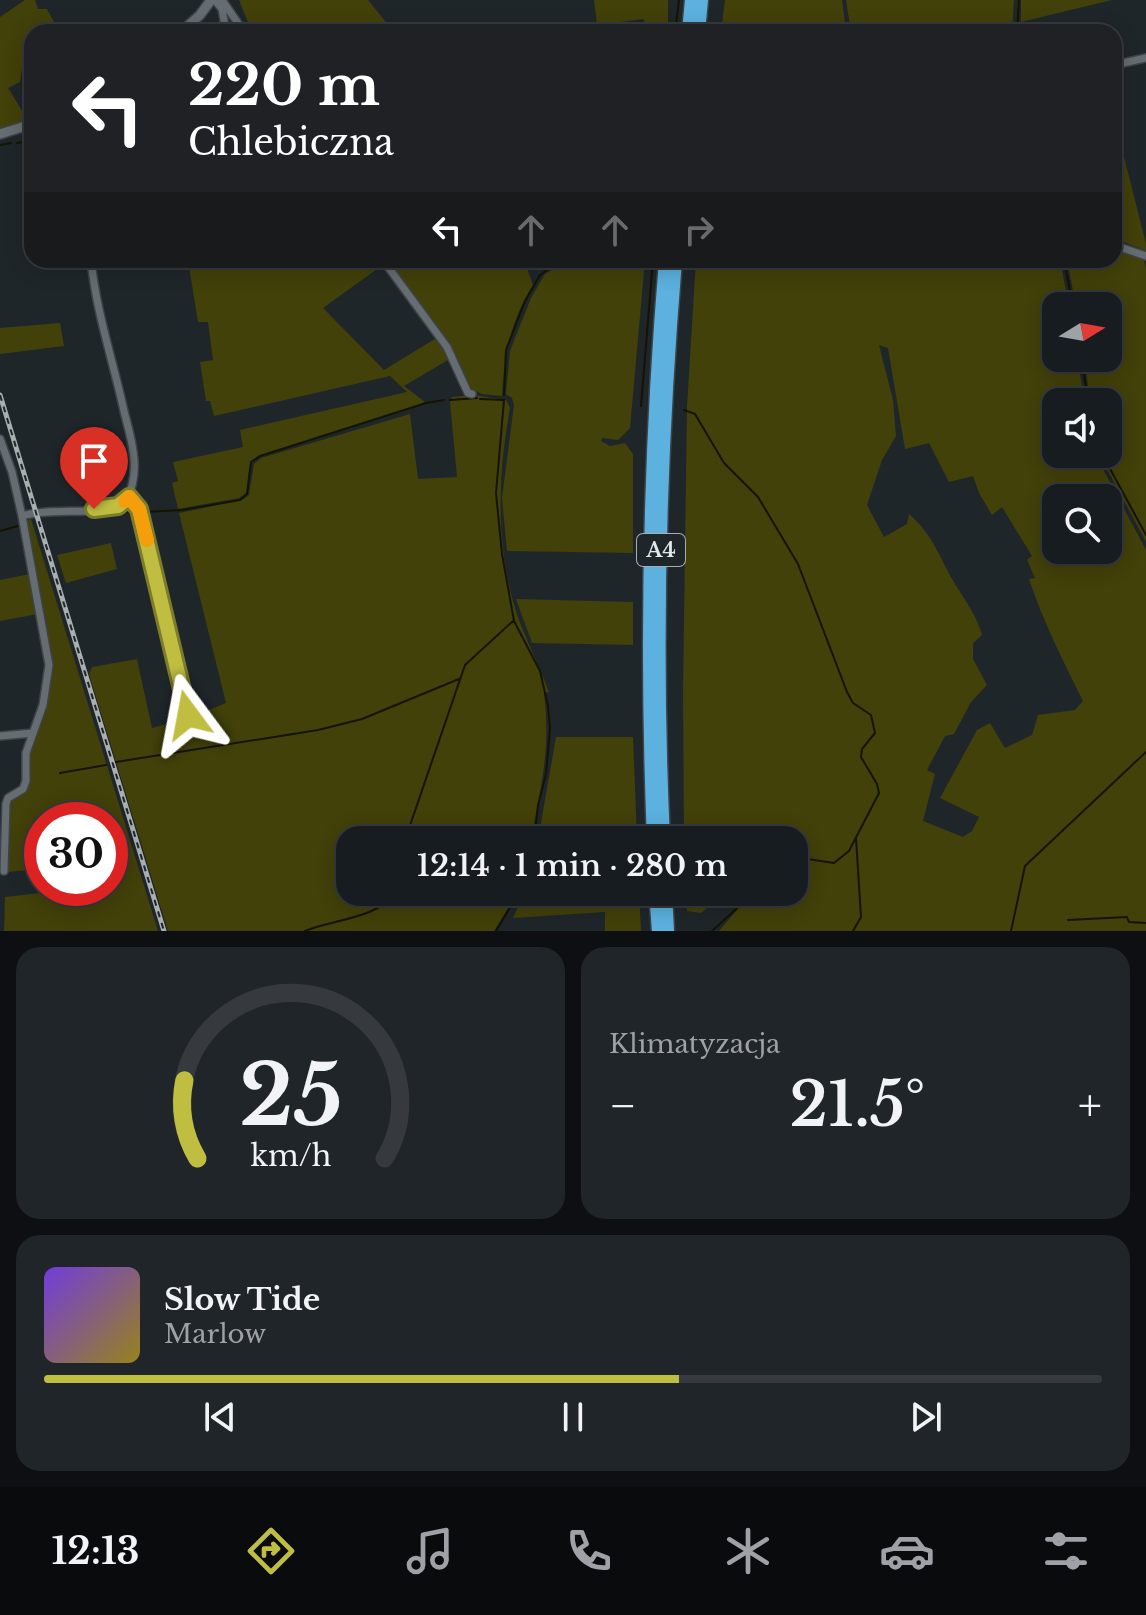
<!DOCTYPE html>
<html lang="pl">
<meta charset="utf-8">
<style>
:root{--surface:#171c20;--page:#202529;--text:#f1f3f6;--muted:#9ea1a5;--line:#363a3e;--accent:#bfbe41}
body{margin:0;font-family:"Libre Baskerville",serif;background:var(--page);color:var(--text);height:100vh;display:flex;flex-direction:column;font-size:30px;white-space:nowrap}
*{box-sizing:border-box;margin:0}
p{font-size:26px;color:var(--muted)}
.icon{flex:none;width:44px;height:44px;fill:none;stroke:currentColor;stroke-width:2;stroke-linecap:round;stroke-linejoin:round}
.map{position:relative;height:931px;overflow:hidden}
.side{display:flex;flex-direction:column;gap:16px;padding:16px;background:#0d0f12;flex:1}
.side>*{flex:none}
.hud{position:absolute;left:24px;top:24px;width:1098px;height:244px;border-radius:24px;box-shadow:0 4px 20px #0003,0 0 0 2px var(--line);background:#202124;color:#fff;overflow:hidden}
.needle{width:52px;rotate:79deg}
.controls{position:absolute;left:1042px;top:292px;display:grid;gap:16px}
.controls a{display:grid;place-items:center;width:80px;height:80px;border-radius:16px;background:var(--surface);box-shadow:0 4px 20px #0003,0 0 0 2px var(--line);font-size:40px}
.speed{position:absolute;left:24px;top:802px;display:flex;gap:16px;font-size:40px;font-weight:700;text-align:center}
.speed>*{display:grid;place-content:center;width:104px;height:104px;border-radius:50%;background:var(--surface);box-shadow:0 4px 20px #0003,0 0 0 2px var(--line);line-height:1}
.speed .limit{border:12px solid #d22;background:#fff;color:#111}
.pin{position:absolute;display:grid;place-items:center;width:68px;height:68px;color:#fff;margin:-82px -34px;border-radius:50% 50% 50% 0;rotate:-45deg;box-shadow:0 0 8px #0007}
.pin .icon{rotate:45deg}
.me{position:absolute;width:88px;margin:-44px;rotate:347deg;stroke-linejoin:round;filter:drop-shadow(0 0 6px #0008)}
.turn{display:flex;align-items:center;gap:28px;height:168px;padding:0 32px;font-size:36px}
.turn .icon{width:104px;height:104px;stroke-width:2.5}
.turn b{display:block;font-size:56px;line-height:68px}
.lanes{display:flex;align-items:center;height:76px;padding:0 32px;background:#0003;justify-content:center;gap:40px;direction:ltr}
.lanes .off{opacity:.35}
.big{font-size:60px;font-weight:600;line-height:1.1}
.side .card{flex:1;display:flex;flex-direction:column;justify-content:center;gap:12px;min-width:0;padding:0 28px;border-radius:24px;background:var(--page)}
.side .dial{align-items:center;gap:0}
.dial svg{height:208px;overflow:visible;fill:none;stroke:var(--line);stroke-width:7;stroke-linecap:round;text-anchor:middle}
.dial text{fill:var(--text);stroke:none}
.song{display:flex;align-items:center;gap:24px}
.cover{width:96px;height:96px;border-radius:12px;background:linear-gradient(135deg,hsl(260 70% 55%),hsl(50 70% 35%))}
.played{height:8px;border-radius:4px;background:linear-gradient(90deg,var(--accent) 60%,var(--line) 60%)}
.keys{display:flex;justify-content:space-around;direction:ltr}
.heat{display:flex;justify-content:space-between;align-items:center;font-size:44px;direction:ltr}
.side .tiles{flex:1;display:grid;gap:16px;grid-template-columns:1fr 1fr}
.card:last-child{grid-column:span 2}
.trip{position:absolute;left:336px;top:826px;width:472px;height:80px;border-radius:24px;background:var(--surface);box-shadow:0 4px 20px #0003,0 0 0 2px var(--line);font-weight:600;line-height:80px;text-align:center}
.menu{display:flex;height:128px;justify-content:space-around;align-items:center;background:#090b0d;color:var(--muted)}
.menu .icon{width:56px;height:56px}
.menu .active{color:var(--accent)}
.menu b{font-size:36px;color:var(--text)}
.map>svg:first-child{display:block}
.green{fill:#42410a;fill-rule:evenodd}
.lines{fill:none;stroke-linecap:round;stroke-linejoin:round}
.stream{stroke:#151400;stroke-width:2}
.minor-casing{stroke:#3d4347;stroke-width:10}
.tertiary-casing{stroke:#3d4347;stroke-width:12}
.motorway-casing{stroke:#3d4347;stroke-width:15}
.minor{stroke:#656d72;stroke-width:7}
.tertiary{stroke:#656d72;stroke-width:9}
.motorway{stroke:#5cb1df;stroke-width:12}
.rail-casing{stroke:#a9aeb1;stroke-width:5}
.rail{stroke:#1f262a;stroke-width:2;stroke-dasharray:6;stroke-linecap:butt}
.route-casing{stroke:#7c7c2a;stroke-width:20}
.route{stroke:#bfbe41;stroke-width:14}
.slow{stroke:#f59e0b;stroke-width:14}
.labels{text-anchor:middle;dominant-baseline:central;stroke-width:8;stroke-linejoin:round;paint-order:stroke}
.shield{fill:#1f262a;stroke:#a8adb0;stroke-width:2}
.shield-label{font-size:20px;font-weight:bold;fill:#e2e7ea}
</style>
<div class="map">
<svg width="1146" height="931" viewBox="0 0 1146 931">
<rect width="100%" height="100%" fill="#1f262a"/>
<path class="green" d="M 25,0 L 35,0 L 38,9 L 47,9 L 55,24 L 55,32 L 32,32 L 32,55 L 23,62 L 20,82 L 8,88 L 29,122 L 0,129 L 0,17 Z
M 239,0 L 368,0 L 393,31 L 472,23 L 473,32 L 252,32 Z
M 594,0 L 668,0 L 668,25 L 644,24 L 644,19 L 597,25 Z
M 725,0 L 842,0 L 846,32 L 721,32 Z
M 846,0 L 1014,0 L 1012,32 L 851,32 Z
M 1021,0 L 1112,0 L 1021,22 Z
M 1114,117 L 1146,244 L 1146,251 L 1114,238 Z
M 1114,248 L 1144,260 L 1146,269 L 1146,542 L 1100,456 L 1100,454 L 1108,454 L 1108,402 L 1089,402 L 1089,399 L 1085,358 L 1108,358 L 1108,306 L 1076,306 L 1067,260 L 1114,260 Z
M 188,260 L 302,260 L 303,266 L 315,260 L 380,260 L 384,264 L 323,308 L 384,370 L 438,337 L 448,360 L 404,386 L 425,402 L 409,409 L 259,456 C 245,465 250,478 246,493 L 239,498 L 178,509 L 172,483 L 178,481 L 173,462 L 243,447 L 240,430 L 407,392 L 390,376 L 214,416 L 210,401 L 206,401 L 200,362 L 213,360 L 208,322 L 198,322 Z
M 453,260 L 524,260 L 533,285 C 511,319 504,356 502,396 L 482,394 L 468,387 L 448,346 L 391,266 Z
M 568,260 L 645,260 L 630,428 L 618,440 L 602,438 L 601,441 L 610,446 L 625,443 L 633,454 L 633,553 L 507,551 L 502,498 L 514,405 L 512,398 L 506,394 L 510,351 L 531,298 L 545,274 Z
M 696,260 L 1060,260 L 1069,306 L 1056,306 L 1056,358 L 1077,358 L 1085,402 L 1056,402 L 1056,454 L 1095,454 L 1146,550 L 1146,931 L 719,931 L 737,910 L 724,895 L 701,913 L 687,911 L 686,892 L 794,892 L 794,840 L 684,840 L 683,691 L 687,407 ZM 879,345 L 888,348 L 905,449 L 929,443 L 949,482 L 973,476 L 979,493 L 992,515 L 1002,507 L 1032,556 L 1027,560 L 1035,578 L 1029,579 C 1043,621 1063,661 1083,701 L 1075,710 L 1038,715 L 1032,735 L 1005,748 L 990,723 L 977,730 L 940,798 L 979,817 L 972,831 L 963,837 L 923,821 L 935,774 L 927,770 L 945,736 L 954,734 L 971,702 L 987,685 L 973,659 L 973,643 L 982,635 C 977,616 965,600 955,584 C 939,557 934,536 909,514 L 907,524 L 884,537 L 867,505 L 882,460 L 896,436 L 893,400 ZM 1056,498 L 1108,498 L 1108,550 L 1056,550 Z
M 60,323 L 64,346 L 0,354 L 0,328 Z
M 472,395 L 506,400 L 510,408 C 497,479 495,554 520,623 C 529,646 540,668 549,692 L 544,693 C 551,750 541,785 531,840 L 350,840 L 350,892 L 518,892 L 494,931 L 168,931 L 89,674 L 92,667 L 137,659 L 152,728 L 189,718 L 226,703 L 179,513 L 242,500 L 249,495 L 254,464 L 261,458 L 410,414 L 418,479 L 457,477 L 450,402 L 452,397 Z
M 31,519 L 158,931 L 4,931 L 5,897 L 84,888 L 110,888 L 110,885 L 122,883 L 110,860 L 110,820 L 42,820 L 42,869 L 5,872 L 8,805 L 13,796 L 25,790 L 28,753 L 49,683 L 25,522 Z
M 111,543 L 117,569 L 66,583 L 57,555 Z
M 30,574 L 38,614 L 0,621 L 0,580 Z
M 516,599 L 633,602 L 633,645 L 532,643 Z
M 556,737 L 633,737 L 637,840 L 538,840 Z
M 525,892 L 639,892 L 641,931 L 605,931 L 605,912 L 513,918 Z"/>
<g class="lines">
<path class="stream" d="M 675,32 L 679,0
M 1017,32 L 1019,0
M 17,143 L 32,141
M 0,145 L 11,143
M 1064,260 L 1073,306
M 1081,358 L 1089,402
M 504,395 L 506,350 L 525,301 L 540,275 L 561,260
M 480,399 L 504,400 L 496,493 L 502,554 L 514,621 L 540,671 L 548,706 L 550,728 L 546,774 L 538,805 L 534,840
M 450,400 L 477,398
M 641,406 L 653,260
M 684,410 L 695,414 L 724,463 L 758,497 L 798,564 L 847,692 L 853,703 L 871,715 L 875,733 L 862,749 L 861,757 L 877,784 L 879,793 L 849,851 L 834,863 L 794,857
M 1102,454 L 1146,535
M 114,511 L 135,512
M 143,512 L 182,510 L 240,500 L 247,494 L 251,462 L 260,456 L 426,403 L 444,400
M 0,531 L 18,526
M 116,762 L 318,730 L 362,719 L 459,679
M 60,773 L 106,765
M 405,840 L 465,665 L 513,621
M 1068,920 L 1127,917 L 1129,922 L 1146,923
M 305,931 C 337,918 374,920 397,892
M 496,931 L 519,892
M 712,931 L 746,900 L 749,892
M 853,931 L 861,917 L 856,838
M 1011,931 L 1025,866 L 1146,752"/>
<defs>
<path id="minor" d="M 215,0 L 222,9 L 226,32
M 222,0 L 244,32
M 1114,65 L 1146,58
M 1114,245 L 1146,256
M 383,260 L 447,347 L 468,393 L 472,394
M 0,439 L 12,472 L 22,516 L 49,665 L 43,705 L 26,753 L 26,781 L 23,789 L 8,798 L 6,804 L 4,871
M 129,497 L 135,502 L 143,525 L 188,715
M 22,516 C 49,507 99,516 120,505 C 133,497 135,473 134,460 C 133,443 128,427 124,411 C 113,361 96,311 91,260
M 0,736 L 33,733"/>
<path id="tertiary" d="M 181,32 L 200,15 L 211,0
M 0,134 L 32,124"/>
<path id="motorway" d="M 688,32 L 691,0
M 699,32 L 702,0
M 653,840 C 645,647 649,453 665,260
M 664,840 C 655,647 660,453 676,260
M 655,892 L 658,931
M 666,892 L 668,931"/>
</defs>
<use href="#minor" class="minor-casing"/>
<use href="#tertiary" class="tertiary-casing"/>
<use href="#motorway" class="motorway-casing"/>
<use href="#minor" class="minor"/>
<use href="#tertiary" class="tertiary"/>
<use href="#motorway" class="motorway"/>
<defs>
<path id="rail" d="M 0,395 L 164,931"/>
</defs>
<use href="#rail" class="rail-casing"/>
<use href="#rail" class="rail"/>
</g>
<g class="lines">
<defs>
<path id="route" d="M 94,509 L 118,506 L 129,497 L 139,509 L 188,715"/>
</defs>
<use href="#route" class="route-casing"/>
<use href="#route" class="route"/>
<path class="slow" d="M 125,501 L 129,497 L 139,509 L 147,540"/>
</g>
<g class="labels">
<rect class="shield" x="637" y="534" width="48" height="32" rx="6"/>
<g class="shield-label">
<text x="661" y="550">A4</text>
</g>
</g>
</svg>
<div class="controls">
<a><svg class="needle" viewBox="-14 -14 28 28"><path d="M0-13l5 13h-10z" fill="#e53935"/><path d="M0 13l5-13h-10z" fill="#9ea1a5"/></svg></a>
<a><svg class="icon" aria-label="sound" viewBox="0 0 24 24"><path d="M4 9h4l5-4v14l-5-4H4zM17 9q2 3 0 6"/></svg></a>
<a><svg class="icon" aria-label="search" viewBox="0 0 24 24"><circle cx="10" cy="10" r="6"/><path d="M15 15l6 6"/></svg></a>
</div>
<div class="speed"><div class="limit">30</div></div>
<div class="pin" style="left:94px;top:509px;background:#d93025"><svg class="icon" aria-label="arrive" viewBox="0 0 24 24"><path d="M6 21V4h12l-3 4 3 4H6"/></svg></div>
<svg class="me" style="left:188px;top:715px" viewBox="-20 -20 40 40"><path d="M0-17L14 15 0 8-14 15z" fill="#bfbe41" stroke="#fff" stroke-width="4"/></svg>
<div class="trip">12:14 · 1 min · 280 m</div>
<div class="hud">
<div class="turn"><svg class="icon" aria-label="left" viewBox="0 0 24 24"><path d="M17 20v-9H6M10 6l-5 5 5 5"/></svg><div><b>220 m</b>Chlebiczna</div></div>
<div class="lanes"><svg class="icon" aria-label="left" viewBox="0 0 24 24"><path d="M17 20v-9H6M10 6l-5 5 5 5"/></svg><svg class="icon off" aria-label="ahead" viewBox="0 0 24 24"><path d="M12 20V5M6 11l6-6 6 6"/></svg><svg class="icon off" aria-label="ahead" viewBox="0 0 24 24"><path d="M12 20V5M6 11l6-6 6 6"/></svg><svg class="icon off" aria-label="right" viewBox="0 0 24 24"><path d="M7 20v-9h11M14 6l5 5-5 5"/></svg></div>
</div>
</div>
<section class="side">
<div class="tiles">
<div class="card dial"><svg viewBox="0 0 100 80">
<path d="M14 69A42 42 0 1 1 86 69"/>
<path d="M14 69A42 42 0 0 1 9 39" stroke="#bfbe41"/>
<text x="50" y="56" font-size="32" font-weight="700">25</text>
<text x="50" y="72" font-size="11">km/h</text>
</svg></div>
<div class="card"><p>Klimatyzacja</p>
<div class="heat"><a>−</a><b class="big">21.5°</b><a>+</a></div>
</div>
<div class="card">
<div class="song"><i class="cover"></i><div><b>Slow Tide</b><p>Marlow</p></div></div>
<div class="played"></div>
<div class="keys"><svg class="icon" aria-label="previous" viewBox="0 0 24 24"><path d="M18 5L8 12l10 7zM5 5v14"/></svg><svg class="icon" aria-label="pause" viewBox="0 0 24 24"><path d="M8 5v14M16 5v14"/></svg><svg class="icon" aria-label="next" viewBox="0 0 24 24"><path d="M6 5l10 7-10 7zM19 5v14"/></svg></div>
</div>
</div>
</section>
<nav class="menu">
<b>12:13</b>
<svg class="icon active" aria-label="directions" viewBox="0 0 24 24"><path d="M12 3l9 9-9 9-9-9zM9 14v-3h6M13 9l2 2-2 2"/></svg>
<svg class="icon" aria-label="music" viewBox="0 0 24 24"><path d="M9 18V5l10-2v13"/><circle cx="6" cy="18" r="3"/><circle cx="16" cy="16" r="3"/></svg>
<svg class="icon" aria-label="phone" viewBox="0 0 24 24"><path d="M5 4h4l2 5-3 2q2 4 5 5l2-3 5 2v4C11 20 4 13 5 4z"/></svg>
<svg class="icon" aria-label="climate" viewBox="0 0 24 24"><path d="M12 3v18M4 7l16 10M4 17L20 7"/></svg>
<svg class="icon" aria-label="car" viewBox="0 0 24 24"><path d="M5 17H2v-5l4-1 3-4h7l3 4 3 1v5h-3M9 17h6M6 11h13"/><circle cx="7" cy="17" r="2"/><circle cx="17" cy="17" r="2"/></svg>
<svg class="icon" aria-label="filters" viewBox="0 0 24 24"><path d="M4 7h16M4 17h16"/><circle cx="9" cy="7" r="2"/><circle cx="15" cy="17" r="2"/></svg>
</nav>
